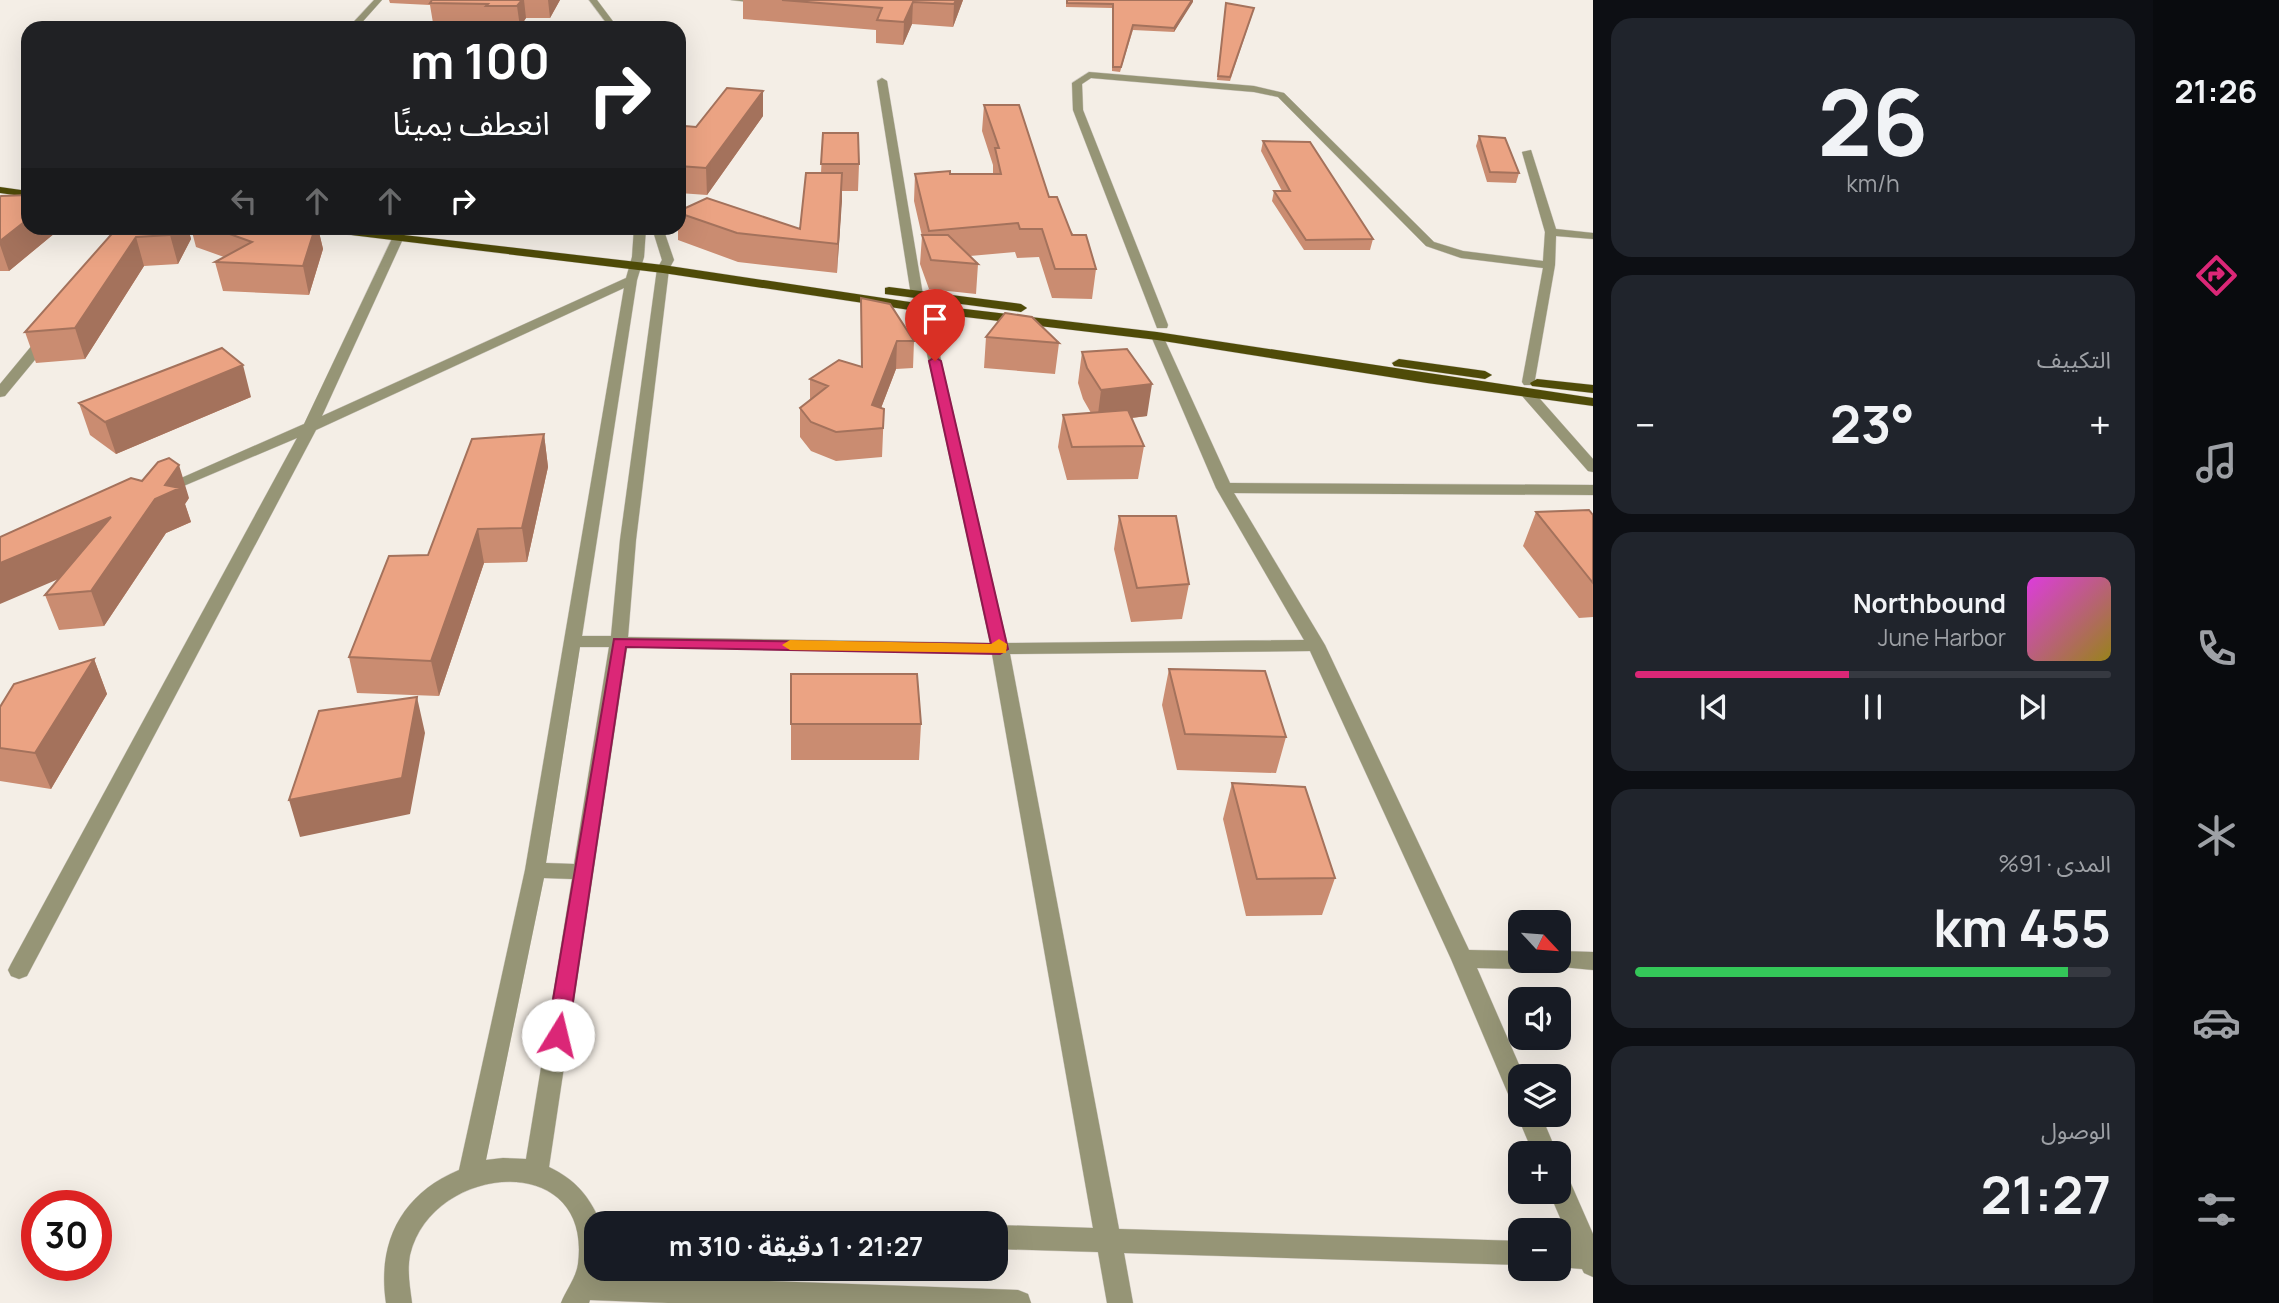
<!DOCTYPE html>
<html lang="ar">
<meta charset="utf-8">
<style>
:root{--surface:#171b24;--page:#20242c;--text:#f1f3f6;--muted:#9ea1a6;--line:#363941;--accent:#db2777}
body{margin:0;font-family:Manrope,"Noto Sans Arabic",sans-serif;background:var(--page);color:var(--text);direction:rtl;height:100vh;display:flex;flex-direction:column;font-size:26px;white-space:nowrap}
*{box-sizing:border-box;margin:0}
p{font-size:23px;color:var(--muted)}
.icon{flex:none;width:38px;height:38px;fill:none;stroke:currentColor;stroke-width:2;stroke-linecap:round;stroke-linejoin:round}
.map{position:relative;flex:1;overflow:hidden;direction:ltr}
.drawer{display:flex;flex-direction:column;gap:18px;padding:18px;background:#0d0f14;width:560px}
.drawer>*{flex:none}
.hud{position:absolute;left:21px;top:21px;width:665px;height:214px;border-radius:21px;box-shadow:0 7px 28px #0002;direction:rtl;background:#202124;color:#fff;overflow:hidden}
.needle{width:46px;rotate:116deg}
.fabs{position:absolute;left:1508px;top:910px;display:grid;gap:14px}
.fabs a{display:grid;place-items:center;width:63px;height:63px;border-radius:14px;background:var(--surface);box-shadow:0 7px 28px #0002;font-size:35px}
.speed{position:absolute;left:21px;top:1190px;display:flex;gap:14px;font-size:35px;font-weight:700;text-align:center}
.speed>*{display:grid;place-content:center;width:91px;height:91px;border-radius:50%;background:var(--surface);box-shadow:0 7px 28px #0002;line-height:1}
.speed .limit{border:10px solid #d22;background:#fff;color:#111}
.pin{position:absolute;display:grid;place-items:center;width:60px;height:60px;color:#fff;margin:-72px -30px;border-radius:50% 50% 50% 0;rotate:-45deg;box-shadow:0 0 7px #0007}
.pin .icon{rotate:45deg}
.me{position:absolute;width:77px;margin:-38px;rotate:9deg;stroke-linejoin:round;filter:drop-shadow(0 0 5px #0008)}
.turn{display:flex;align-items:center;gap:24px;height:147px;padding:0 21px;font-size:32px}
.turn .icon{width:91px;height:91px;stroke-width:2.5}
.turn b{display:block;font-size:49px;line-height:60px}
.lanes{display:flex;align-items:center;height:66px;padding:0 21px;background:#0003;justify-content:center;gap:35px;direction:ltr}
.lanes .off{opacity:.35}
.big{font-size:52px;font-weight:700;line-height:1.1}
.drawer .widget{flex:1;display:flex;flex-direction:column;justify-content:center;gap:10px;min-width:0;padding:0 24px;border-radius:21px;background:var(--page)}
.drawer .dial{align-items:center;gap:0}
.dial b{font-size:91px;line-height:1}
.song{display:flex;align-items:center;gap:21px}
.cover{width:84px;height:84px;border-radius:10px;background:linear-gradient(135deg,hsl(300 70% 55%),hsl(50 70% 35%))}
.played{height:7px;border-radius:4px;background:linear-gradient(90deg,var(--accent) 45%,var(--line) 45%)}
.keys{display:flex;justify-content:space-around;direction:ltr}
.heat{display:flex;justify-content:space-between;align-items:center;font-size:38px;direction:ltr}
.charge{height:10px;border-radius:5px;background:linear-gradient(90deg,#34c759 91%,var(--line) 0)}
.trip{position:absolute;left:584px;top:1211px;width:424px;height:70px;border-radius:21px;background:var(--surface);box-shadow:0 7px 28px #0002;font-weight:700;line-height:70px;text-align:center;direction:rtl}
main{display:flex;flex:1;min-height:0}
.tabs{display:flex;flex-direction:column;width:126px;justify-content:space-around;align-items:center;background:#090b0e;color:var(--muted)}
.tabs .icon{width:49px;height:49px}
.tabs .selected{color:var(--accent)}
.tabs b{font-size:32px;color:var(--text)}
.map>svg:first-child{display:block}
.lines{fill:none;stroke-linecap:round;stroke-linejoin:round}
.minor-casing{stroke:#d2ccc5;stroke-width:1}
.major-casing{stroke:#d2ccc5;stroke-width:1}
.minor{fill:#969576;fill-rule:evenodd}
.major{fill:#4f4b08;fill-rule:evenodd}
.wall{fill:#ca8c71}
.shaded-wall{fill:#a4725c}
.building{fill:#eba383;stroke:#a4725c;stroke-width:2}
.route{fill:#db2777;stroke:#8e194d;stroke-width:2}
.slow{fill:#f59e0b}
</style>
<main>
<nav class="tabs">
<b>21:26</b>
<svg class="icon selected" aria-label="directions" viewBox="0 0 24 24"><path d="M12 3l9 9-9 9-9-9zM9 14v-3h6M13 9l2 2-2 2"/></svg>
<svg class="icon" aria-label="music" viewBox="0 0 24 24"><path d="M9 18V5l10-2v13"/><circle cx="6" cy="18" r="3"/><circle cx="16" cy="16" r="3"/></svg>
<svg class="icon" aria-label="phone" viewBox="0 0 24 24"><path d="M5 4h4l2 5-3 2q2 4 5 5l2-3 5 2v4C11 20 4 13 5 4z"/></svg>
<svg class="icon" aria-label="climate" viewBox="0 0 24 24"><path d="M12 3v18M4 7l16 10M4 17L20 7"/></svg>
<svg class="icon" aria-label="car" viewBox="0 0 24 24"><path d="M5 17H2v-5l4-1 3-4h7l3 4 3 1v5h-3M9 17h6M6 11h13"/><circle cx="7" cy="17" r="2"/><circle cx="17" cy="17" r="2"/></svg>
<svg class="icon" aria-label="filters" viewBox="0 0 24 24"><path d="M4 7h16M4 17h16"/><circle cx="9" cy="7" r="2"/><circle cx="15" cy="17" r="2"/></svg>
</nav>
<section class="drawer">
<div class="widget dial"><b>26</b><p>km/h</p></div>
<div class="widget"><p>التكييف</p>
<div class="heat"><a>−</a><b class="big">23°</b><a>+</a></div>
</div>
<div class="widget">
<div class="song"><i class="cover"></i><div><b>Northbound</b><p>June Harbor</p></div></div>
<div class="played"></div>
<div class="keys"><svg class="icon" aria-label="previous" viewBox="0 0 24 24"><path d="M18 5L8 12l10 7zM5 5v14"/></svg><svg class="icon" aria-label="pause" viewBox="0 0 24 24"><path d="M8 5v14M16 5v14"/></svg><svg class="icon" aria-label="next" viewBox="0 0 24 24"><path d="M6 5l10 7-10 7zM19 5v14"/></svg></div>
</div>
<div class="widget"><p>المدى · 91%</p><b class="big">455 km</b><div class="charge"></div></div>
<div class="widget"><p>الوصول</p><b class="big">21:27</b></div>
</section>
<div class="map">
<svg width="1593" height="1303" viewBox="0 0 1593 1303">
<rect width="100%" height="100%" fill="#f4eee6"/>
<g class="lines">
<defs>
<path id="minor" d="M 374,0 L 382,0 L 357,28 L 348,28 Z
M 589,0 L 597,0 L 618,28 L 610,28 Z
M 731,0 L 769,0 L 771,2 L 767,4 Z
M 1089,72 L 1254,86 L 1284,93 L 1434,242 L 1463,251 L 1543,261 L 1545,232 L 1522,152 L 1531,150 L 1556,229 L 1593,233 L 1593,239 L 1556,236 L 1555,265 L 1534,385 L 1524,385 L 1522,382 L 1543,268 L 1461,258 L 1426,246 L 1278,97 L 1254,92 L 1091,78 L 1082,84 L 1083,110 L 1168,325 L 1167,328 L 1157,328 L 1073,110 L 1072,83 Z
M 882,78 L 887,81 L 923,295 L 917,299 L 911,295 L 877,81 Z
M 397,228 L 408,228 L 322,416 L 626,278 L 632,257 L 634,228 L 646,228 L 644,257 L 637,280 L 582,636 L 611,636 L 620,540 L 657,269 L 662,260 L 652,228 L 663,228 L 674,260 L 669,269 L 636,540 L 628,637 L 990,643 L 917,308 L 923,304 L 929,308 L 1007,643 L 1304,640 L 1216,488 L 1151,336 L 1152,333 L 1162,333 L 1163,336 L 1230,483 L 1593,485 L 1593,495 L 1234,493 L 1325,645 L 1469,950 L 1521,951 L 1521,961 L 1532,961 L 1529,966 L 1521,969 L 1477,968 L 1524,1076 L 1521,1076 L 1521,1106 L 1513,1103 L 1509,1096 L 1451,959 L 1310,651 L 1010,654 L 1119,1229 L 1521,1241 L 1521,1265 L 1124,1253 L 1133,1303 L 1107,1303 L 1098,1252 L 996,1249 L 996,1225 L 1093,1228 L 992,654 L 627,647 L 549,1167 C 576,1180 589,1196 601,1223 L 597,1223 L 597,1269 L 603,1269 L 602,1275 L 1018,1290 L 1028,1294 L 1031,1303 L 668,1303 L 590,1300 L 589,1303 L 561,1303 C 566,1290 576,1278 578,1264 C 593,1149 432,1163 410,1255 C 407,1272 410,1287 412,1303 L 386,1303 C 377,1243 401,1194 459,1170 L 525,870 L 624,288 L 316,430 L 27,976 L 19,979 L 11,976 L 8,970 L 11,964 L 297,438 L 167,493 L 157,493 L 154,490 L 304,424 ZM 580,647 L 609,647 L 574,864 L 546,863 ZM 544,878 L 572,879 L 526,1159 L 503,1158 L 486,1160 Z
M 48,331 L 53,332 L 53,338 L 5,396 L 0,397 L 0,384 L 43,332 Z
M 1528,390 L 1533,391 L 1593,459 L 1593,472 L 1588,471 L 1523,397 L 1521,394 Z
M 1559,951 L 1593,952 L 1593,970 L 1551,966 L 1548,961 L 1559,961 Z
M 1520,1108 L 1521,1115 L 1541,1115 L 1557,1153 L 1533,1153 L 1517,1115 Z
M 1559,1174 L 1568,1177 L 1593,1234 L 1593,1277 L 1584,1273 L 1582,1269 L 1559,1267 L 1559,1243 L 1571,1243 L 1549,1192 L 1559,1192 Z"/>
<path id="major" d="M 0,187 L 28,191 L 28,197 L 0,193 Z
M 312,228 L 343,228 L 663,265 L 923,304 L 1157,332 L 1593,398 L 1593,406 L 1427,383 L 1157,340 L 923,312 L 663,273 L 318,231 Z
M 889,287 L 1021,304 L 1027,308 L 1021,312 L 885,294 L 885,288 Z
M 1399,359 L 1485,371 L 1492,375 L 1485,379 L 1394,366 L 1392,363 Z
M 1537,379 L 1593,385 L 1593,393 L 1532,386 L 1530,383 Z"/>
</defs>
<use href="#minor" class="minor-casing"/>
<use href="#major" class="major-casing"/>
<use href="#minor" class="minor"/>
<use href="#major" class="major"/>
</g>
<path class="wall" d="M 389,0 L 560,0 L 550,18 L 526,18 L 520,27 L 489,26 L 489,24 L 433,23 L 430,5 L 390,3 Z
M 743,0 L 963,0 L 953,27 L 912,24 L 903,45 L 876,43 L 876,30 L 743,19 Z
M 1066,0 L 1193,0 L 1174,32 L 1133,30 L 1120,72 L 1112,71 L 1112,8 L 1066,7 Z
M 1226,3 L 1253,12 L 1230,81 L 1217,80 Z
M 984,105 L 1049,197 L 1096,269 L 1092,299 L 1052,298 L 1039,257 L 1017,258 L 1015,252 L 970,256 L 978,264 L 976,294 L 929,289 L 920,264 L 922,236 L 914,201 L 915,174 L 993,174 L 993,165 L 982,131 Z
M 763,116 L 707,195 L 679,193 L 679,135 L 696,127 Z
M 823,133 L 859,164 L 858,191 L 842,191 L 837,273 L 738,262 L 678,240 L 678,228 L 679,228 L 679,211 L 800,229 L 821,173 Z
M 1479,136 L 1519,173 L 1516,183 L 1487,182 L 1476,146 Z
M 1263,141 L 1373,239 L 1370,250 L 1304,250 L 1272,201 L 1274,191 L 1282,191 L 1261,151 Z
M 0,197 L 28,228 L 61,228 L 9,271 L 0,271 Z
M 117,228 L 188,228 L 191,239 L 178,264 L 144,266 L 85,359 L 36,363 L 25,332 Z
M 191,228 L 318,228 L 323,249 L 309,295 L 223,291 L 215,262 L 224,257 L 196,247 Z
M 861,298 L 914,341 L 913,368 L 896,369 L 881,408 L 884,409 L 882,457 L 836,461 L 811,451 L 800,437 L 800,408 L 810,401 L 810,379 L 861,366 Z
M 986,337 L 1059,343 L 1055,374 L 984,368 Z
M 1082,352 L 1147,416 L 1132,418 L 1144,446 L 1138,479 L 1067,480 L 1058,447 L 1063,415 L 1091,413 L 1083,399 L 1078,383 Z
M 251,397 L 116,454 L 90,435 L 79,403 Z
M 544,434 L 548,467 L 527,562 L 484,563 L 439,696 L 357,693 L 349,657 L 428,555 Z
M 189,498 L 185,504 L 191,522 L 166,533 L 104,626 L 59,630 L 45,595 Z
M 1536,512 L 1593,515 L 1593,617 L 1579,618 L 1523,546 Z
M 1119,516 L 1189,584 L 1182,619 L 1131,622 L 1114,549 Z
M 94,659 L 107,694 L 51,789 L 0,781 L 0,707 Z
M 1169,669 L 1286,737 L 1276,773 L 1177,770 L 1162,705 Z
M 791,674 L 921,724 L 919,760 L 791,760 Z
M 1232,783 L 1335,878 L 1322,915 L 1246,916 L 1223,819 Z"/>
<path class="shaded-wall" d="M 522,0 L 524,0 L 526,18 L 520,27 L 517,6 Z
M 548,0 L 560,0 L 550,18 Z
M 956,0 L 963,0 L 953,27 L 954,4 Z
M 1192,0 L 1193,0 L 1193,2 L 1174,32 L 1174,28 Z
M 913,2 L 912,24 L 903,45 L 904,22 Z
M 763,91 L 763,116 L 707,195 L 706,168 Z
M 842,173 L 842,201 L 837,273 L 838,244 Z
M 28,219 L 28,228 L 61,228 L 9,271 L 0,245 L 0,241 Z
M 174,228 L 188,228 L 191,239 L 178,264 L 170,235 Z
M 315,228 L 318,228 L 323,249 L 309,295 L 303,266 Z
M 136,237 L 144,266 L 85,359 L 75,328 Z
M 897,341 L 896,369 L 873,429 L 872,405 Z
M 243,365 L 251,397 L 116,454 L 105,422 Z
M 1152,384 L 1147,416 L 1097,422 L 1101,390 Z
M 544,434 L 548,467 L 527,562 L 522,528 Z
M 179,465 L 189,498 L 185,504 L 191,522 L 166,533 L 104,626 L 91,591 L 117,554 L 0,604 L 0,563 L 165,485 Z
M 478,529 L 484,563 L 439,696 L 431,661 Z
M 94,659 L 107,694 L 51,789 L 35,753 Z
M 417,697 L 425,733 L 410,814 L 300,837 L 289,800 Z"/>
<path class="building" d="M 432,0 L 522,0 L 517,6 L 486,6 L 488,4 L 430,3 Z
M 782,0 L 956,0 L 954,4 L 913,2 L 904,22 L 877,20 L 882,8 Z
M 1067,0 L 1192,0 L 1174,28 L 1133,25 L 1121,67 L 1113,67 L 1113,4 L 1067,3 Z
M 1226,3 L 1254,8 L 1230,77 L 1218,76 Z
M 727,88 L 763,91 L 706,168 L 679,166 L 679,135 L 685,126 L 696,127 Z
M 984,105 L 1019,105 L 1049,197 L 1057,197 L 1072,235 L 1086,235 L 1096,269 L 1055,269 L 1042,229 L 1020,229 L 1018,223 L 929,231 L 915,174 L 950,171 L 950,174 L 1001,174 L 995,148 L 999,148 Z
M 823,133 L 858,133 L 859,164 L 821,164 Z
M 1479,136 L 1505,138 L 1519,173 L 1490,172 Z
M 1263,141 L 1310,142 L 1373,239 L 1306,240 L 1274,191 L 1290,191 Z
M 806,173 L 842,173 L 838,244 L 737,233 L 679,213 L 679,211 L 707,198 L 800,229 Z
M 28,195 L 28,219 L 0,241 L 0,197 L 1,196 Z
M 117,228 L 174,228 L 170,235 L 136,237 L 75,328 L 25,332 Z
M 213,228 L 315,228 L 303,266 L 215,262 L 252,242 Z
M 922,235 L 948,235 L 978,264 L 931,260 Z
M 861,298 L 890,304 L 914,341 L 897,341 L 872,405 L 884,409 L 883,428 L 836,432 L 811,422 L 800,408 L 828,386 L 810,379 L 839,360 L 862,367 Z
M 1005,313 L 1032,317 L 1059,343 L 986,337 Z
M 222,348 L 243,365 L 105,422 L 79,403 Z
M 1127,349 L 1152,384 L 1101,390 L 1087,368 L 1082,352 Z
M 1128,410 L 1144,446 L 1072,447 L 1063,415 Z
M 544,434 L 522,528 L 478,529 L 431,661 L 349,657 L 389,556 L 428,555 L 472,439 Z
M 169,458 L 179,465 L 165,485 L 180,488 L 155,499 L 91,591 L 45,595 L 111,517 L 0,563 L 0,537 L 131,478 L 142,481 L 158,462 Z
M 1589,510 L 1593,515 L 1593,583 L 1536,512 Z
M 1119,516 L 1176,516 L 1189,584 L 1137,588 Z
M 94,659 L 35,753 L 0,748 L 0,707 L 14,684 Z
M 1169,669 L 1265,671 L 1286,737 L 1185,734 Z
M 791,674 L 917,674 L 921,724 L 791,724 Z
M 417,697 L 402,778 L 289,800 L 319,711 Z
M 1232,783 L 1305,787 L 1335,878 L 1257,879 Z"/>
<path class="route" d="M 935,357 L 941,361 L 1008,649 L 1000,654 L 626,647 L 568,1035 L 565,1041 L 558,1043 L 550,1041 L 547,1035 L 614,639 L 991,644 L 929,361 Z"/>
<path class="slow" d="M 999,639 L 1007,644 L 1006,653 L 790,650 L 782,645 L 790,640 L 991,644 Z"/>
</svg>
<div class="fabs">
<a><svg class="needle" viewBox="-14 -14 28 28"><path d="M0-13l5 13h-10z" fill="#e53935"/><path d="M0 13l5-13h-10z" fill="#9ea1a6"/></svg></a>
<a><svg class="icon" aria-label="sound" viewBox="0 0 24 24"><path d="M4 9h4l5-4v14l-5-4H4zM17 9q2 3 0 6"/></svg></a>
<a><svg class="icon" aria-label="layers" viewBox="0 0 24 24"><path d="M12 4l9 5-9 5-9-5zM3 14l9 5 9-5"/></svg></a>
<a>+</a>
<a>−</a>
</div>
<div class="speed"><div class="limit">30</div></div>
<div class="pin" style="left:935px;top:361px;background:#d93025"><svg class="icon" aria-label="arrive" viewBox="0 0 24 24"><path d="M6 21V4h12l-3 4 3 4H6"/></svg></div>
<svg class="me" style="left:558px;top:1035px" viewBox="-20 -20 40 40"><circle r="19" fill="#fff"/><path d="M0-13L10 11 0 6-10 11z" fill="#db2777"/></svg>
<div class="trip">21:27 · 1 دقيقة · 310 m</div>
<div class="hud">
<div class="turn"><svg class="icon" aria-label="right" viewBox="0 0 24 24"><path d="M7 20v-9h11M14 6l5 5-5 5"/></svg><div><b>100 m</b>انعطف يمينًا</div></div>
<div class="lanes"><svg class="icon off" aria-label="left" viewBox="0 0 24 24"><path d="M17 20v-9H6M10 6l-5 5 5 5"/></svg><svg class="icon off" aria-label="ahead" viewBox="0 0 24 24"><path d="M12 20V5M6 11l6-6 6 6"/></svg><svg class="icon off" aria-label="ahead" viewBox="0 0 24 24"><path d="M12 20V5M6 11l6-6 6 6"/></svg><svg class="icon" aria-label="right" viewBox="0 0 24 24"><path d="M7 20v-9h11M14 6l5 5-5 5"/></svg></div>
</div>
</div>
</main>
